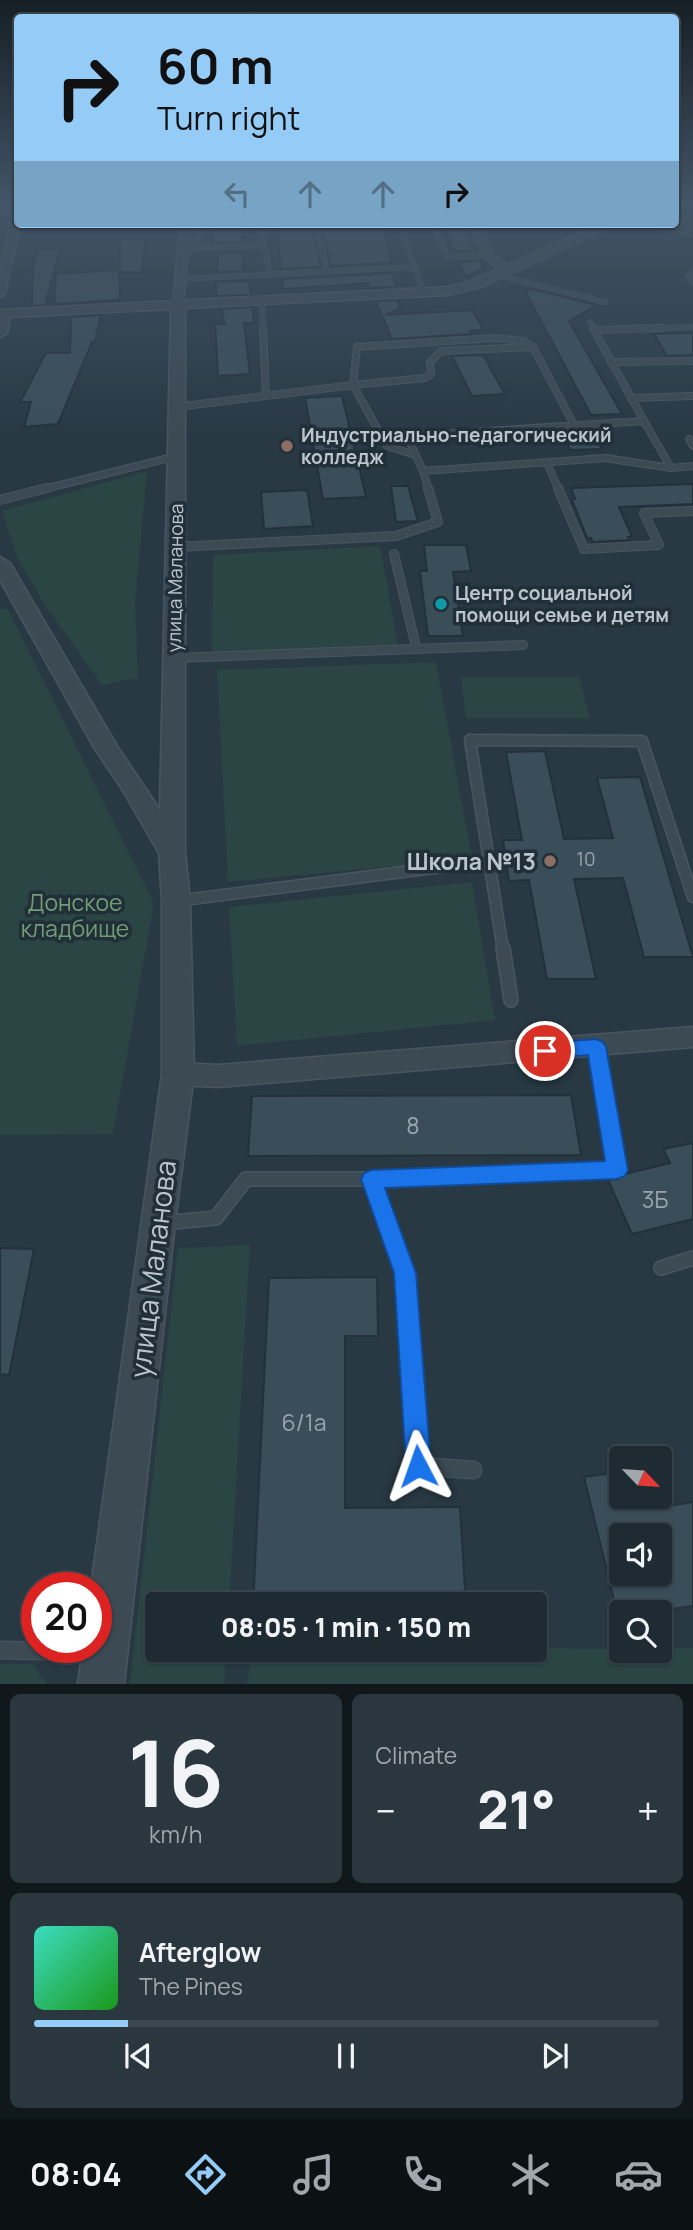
<!DOCTYPE html>
<meta charset="utf-8">
<style>
:root{--surface:#1e2b33;--page:#2b373f;--text:#f1f3f6;--muted:#a1a7ac;--line:#3c474e;--accent:#95ccf7}
body{margin:0;font-family:Manrope,sans-serif;background:var(--page);color:var(--text);height:100vh;display:flex;flex-direction:column;font-size:26px;white-space:nowrap}
*{box-sizing:border-box;margin:0}
p{font-size:23px;color:var(--muted)}
.icon{flex:none;width:38px;height:38px;fill:none;stroke:currentColor;stroke-width:2;stroke-linecap:round;stroke-linejoin:round}
.map{position:relative;height:1684px;overflow:hidden}
.panel{display:flex;flex-direction:column;gap:10px;padding:10px;background:#10181c;flex:1}
.panel>*{flex:none}
.hud{position:absolute;left:14px;top:14px;width:665px;height:214px;border-radius:7px;box-shadow:0 2px 5px #0004,0 0 0 2px var(--line);background:#95ccf7;color:#111;overflow:hidden}
.needle{width:46px;rotate:115deg}
.fabs{position:absolute;left:609px;top:1446px;display:grid;gap:14px}
.fabs a{display:grid;place-items:center;width:63px;height:63px;border-radius:7px;background:var(--surface);box-shadow:0 2px 5px #0004,0 0 0 2px var(--line);font-size:35px}
.speed{position:absolute;left:21px;top:1572px;display:flex;gap:14px;font-size:35px;font-weight:700;text-align:center}
.speed>*{display:grid;place-content:center;width:91px;height:91px;border-radius:50%;background:var(--surface);box-shadow:0 2px 5px #0004,0 0 0 2px var(--line);line-height:1}
.speed .limit{border:10px solid #d22;background:#fff;color:#111}
.pin{position:absolute;display:grid;place-items:center;width:60px;height:60px;color:#fff;margin:-30px;border:4px solid #fff;border-radius:50%;box-shadow:0 2px 7px #0007}
.me{position:absolute;width:77px;margin:-38px;rotate:356deg;stroke-linejoin:round;filter:drop-shadow(0 0 5px #0008)}
.turn{display:flex;align-items:center;gap:24px;height:147px;padding:0 28px;font-size:32px}
.turn .icon{width:91px;height:91px;stroke-width:2.5}
.turn b{display:block;font-size:49px;line-height:60px}
.lanes{display:flex;align-items:center;height:66px;padding:0 28px;background:#0003;justify-content:center;gap:35px;direction:ltr}
.lanes .off{opacity:.35}
.big{font-size:52px;font-weight:800;line-height:1.1}
.panel .widget{flex:1;display:flex;flex-direction:column;justify-content:center;gap:10px;min-width:0;padding:0 24px;border-radius:10px;background:var(--page)}
.panel .dial{align-items:center;gap:0}
.dial b{font-size:91px;line-height:1}
.song{display:flex;align-items:center;gap:21px}
.cover{width:84px;height:84px;border-radius:10px;background:linear-gradient(135deg,hsl(170 70% 55%),hsl(120 70% 35%))}
.played{height:7px;border-radius:4px;background:linear-gradient(90deg,var(--accent) 15%,var(--line) 15%)}
.keys{display:flex;justify-content:space-around;direction:ltr}
.heat{display:flex;justify-content:space-between;align-items:center;font-size:38px;direction:ltr}
.panel .tiles{flex:1;display:grid;gap:10px;grid-template-columns:1fr 1fr}
.widget:last-child{grid-column:span 2}
.trip{position:absolute;left:145px;top:1592px;width:402px;height:70px;border-radius:7px;background:var(--surface);box-shadow:0 2px 5px #0004,0 0 0 2px var(--line);font-weight:800;line-height:70px;text-align:center}
.dock{display:flex;height:112px;justify-content:space-around;align-items:center;background:#0c1114;color:var(--muted)}
.dock .icon{width:49px;height:49px}
.dock .current{color:var(--accent)}
.dock b{font-size:32px;color:var(--text)}
.map>svg:first-child{display:block}
.green{fill:#2a4543}
.building{fill:#3a4e5a;stroke:#23313b;stroke-width:2;fill-rule:evenodd}
.lines{fill:none;stroke-linecap:round;stroke-linejoin:round}
.service-far5-casing{stroke:#495660;stroke-width:6}
.service-far4-casing{stroke:#495660;stroke-width:8}
.service-far3-casing{stroke:#495660;stroke-width:10}
.service-far2-casing{stroke:#495660;stroke-width:13}
.service-far1-casing{stroke:#495660;stroke-width:16}
.service-casing{stroke:#495660;stroke-width:19}
.minor-casing{stroke:#495660;stroke-width:3}
.tertiary-casing{stroke:#495660;stroke-width:3}
.service-far5{stroke:#3c4a53;stroke-width:5}
.service-far4{stroke:#3c4a53;stroke-width:6}
.service-far3{stroke:#3c4a53;stroke-width:8}
.service-far2{stroke:#3c4a53;stroke-width:10}
.service-far1{stroke:#3c4a53;stroke-width:13}
.service{stroke:#3c4a53;stroke-width:17}
.minor{fill:#3c4a53;fill-rule:evenodd}
.tertiary{fill:#3c4a53;fill-rule:evenodd}
.route{fill:#1a73e8;stroke:#114b97;stroke-width:2}
.education-dot{fill:#8d6e63;stroke:#212f39;stroke-width:2.5}
.culture-dot{fill:#0f9aa8;stroke:#212f39;stroke-width:2.5}
.labels{text-anchor:middle;dominant-baseline:central;stroke-width:7;stroke-linejoin:round;paint-order:stroke}
.far-poi-label{font-size:19px;font-weight:bold;fill:#bac5cd;stroke:#212f39;text-anchor:start}
.far-street-label{font-size:19px;fill:#bac5cd;stroke:#212f39}
.number-label{font-size:19px;fill:#98a5ae}
.poi-label{font-size:23px;font-weight:bold;fill:#bac5cd;stroke:#212f39;text-anchor:end}
.park-label{font-size:23px;fill:#719d74;stroke:#212f39}
.near-number-label{font-size:23px;fill:#98a5ae}
.near-street-label{font-size:28px;fill:#bac5cd;stroke:#212f39}
</style>
<div class="map">
<svg width="693" height="1684" viewBox="0 0 693 1684">
<rect width="100%" height="100%" fill="#283944"/>
<path class="green" d="M 147,471 L 135,602 L 138,678 L 102,685 L 45,605 L 18,559 L 2,511 Z
M 380,546 L 398,645 L 212,652 L 213,555 Z
M 0,609 L 8,609 L 154,903 L 113,1134 L 0,1135 Z
M 436,662 L 472,859 L 228,882 L 217,670 Z
M 461,677 L 579,677 L 590,718 L 466,718 Z
M 472,882 L 495,1020 L 237,1046 L 229,907 Z
M 250,1245 L 229,1605 L 158,1605 L 158,1650 L 226,1650 L 224,1684 L 130,1684 L 178,1248 Z
M 536,1648 L 660,1650 L 660,1648 L 693,1648 L 693,1684 L 247,1684 L 252,1650 Z
M 0,1664 L 32,1664 L 47,1684 L 0,1684 Z"/>
<path class="building" d="M 693,210 L 693,240 L 652,231 L 666,224 L 676,224 L 676,219 Z
M 220,224 L 243,224 L 243,242 L 212,243 L 212,227 Z
M 277,224 L 311,224 L 321,267 L 281,269 Z
M 321,224 L 325,224 L 325,227 L 384,225 L 391,263 L 331,266 Z
M 442,224 L 462,224 L 475,250 L 454,251 Z
M 145,238 L 142,272 L 120,272 L 120,239 Z
M 39,249 L 60,249 L 45,305 L 32,306 L 33,266 Z
M 243,252 L 243,271 L 217,272 L 218,253 Z
M 481,261 L 484,268 L 466,277 L 459,262 Z
M 119,270 L 120,300 L 54,304 L 56,274 Z
M 393,273 L 396,287 L 370,288 L 368,283 L 283,289 L 282,279 Z
M 249,281 L 251,295 L 217,296 L 216,282 Z
M 532,289 L 597,305 L 569,321 L 622,414 L 591,415 L 526,293 Z
M 398,300 L 400,308 L 385,315 L 472,310 L 484,330 L 470,331 L 471,334 L 392,339 L 376,301 Z
M 252,307 L 254,323 L 244,323 L 250,374 L 218,376 L 215,324 L 225,324 L 221,309 Z
M 101,315 L 95,342 L 92,342 L 58,424 L 24,427 L 31,402 L 20,402 L 46,353 L 70,353 L 71,317 Z
M 693,333 L 693,355 L 667,356 L 654,334 Z
M 483,355 L 505,394 L 472,396 L 452,356 Z
M 342,396 L 366,497 L 323,499 L 305,398 Z
M 592,430 L 602,449 L 570,450 L 562,432 Z
M 693,484 L 693,504 L 619,507 L 632,537 L 628,537 L 630,540 L 593,542 L 591,538 L 587,538 L 572,500 L 575,499 L 571,488 Z
M 391,486 L 408,486 L 418,521 L 396,522 Z
M 307,490 L 313,526 L 264,529 L 261,492 Z
M 424,545 L 466,545 L 471,571 L 453,572 L 463,636 L 428,636 L 420,571 L 427,571 Z
M 545,751 L 564,839 L 613,838 L 597,778 L 640,777 L 693,957 L 644,957 L 623,878 L 574,879 L 596,979 L 547,979 L 529,880 L 509,881 L 503,840 L 522,840 L 506,752 Z
M 571,1095 L 581,1155 L 248,1156 L 252,1096 Z
M 693,1143 L 693,1219 L 632,1234 L 608,1180 L 618,1179 L 625,1174 L 670,1163 L 663,1149 Z
M 0,1248 L 34,1249 L 9,1375 L 0,1374 Z
M 377,1277 L 378,1336 L 345,1336 L 345,1508 L 460,1507 L 466,1605 L 253,1605 L 269,1278 Z
M 621,1472 L 621,1496 L 664,1496 L 666,1506 L 693,1502 L 693,1606 L 650,1612 L 617,1612 L 584,1477 ZM 621,1535 L 660,1535 L 660,1573 L 621,1573 Z"/>
<g class="lines">
<defs>
<path id="service-far5" d="M 0,212 L 18,211
M 316,224 L 327,271
M 432,224 L 448,257 L 488,255
M 403,235 L 424,293
M 264,246 L 270,274
M 196,248 L 202,225 L 205,224
M 183,249 L 264,246 L 262,228 L 271,224
M 693,271 L 688,276 L 693,283
M 497,275 L 605,302
M 181,279 L 414,267
M 262,299 L 263,330
M 590,322 L 594,330
M 604,330 L 693,327"/>
<path id="service-far4" d="M 263,328 L 266,396
M 593,328 L 644,421
M 595,330 L 662,328
M 494,338 L 524,341 L 533,347 L 441,351 L 430,362 L 431,374 L 425,378 L 353,385 L 357,347 Z
M 533,347 L 574,425
M 611,362 L 693,361
M 631,398 L 693,396
M 177,407 L 353,385 L 387,446 L 415,455
M 689,439 L 693,446
M 547,463 L 559,490
M 423,471 L 407,436 L 644,421 L 671,468
M 40,490 L 177,456
M 429,490 L 423,471 L 605,458 L 671,468 L 693,466"/>
<path id="service-far3" d="M 558,488 L 584,549 L 659,545 L 644,513 L 693,511
M 0,500 L 47,488
M 175,547 L 396,536 L 438,522 L 428,488
M 394,554 L 416,647
M 174,658 L 523,645"/>
<path id="service-far2" d="M 176,901 L 489,861
M 503,950 L 470,740 L 642,741 L 693,897"/>
<path id="service-far1" d="M 503,948 L 511,1000
M 371,1179 L 405,1274
M 163,1223 L 216,1218 L 246,1179 L 371,1179 L 617,1170 L 596,1047
M 661,1268 L 693,1258"/>
<path id="service" d="M 405,1272 L 418,1466 L 473,1470
M 0,1650 L 95,1652"/>
<path id="minor" d="M 18,210 L 18,224 L 20,224 L 5,294 L 0,297 L 0,271 L 13,213 Z
M 181,224 L 191,224 L 183,303 L 178,306 L 173,303 Z
M 469,224 L 479,224 L 492,253 L 511,268 L 511,272 C 487,273 477,241 469,224 Z
M 693,1027 L 693,1047 L 218,1087 L 178,1085 L 169,1082 L 165,1074 L 169,1066 L 178,1063 L 218,1065 Z"/>
<path id="tertiary" d="M 601,224 L 617,224 L 481,287 L 448,295 L 185,308 L 185,852 L 190,901 L 194,1074 L 175,1223 L 124,1684 L 78,1684 L 83,1647 L 96,1647 L 96,1587 L 91,1587 L 162,1074 L 162,901 L 159,853 L 122,789 L 95,749 L 0,580 L 0,557 L 10,563 L 117,746 L 160,810 L 171,309 L 10,317 L 7,333 L 0,337 L 0,310 L 448,287 L 471,281 Z"/>
</defs>
<use href="#service-far5" class="service-far5-casing"/>
<use href="#service-far4" class="service-far4-casing"/>
<use href="#service-far3" class="service-far3-casing"/>
<use href="#service-far2" class="service-far2-casing"/>
<use href="#service-far1" class="service-far1-casing"/>
<use href="#service" class="service-casing"/>
<use href="#minor" class="minor-casing"/>
<use href="#tertiary" class="tertiary-casing"/>
<use href="#service-far5" class="service-far5"/>
<use href="#service-far4" class="service-far4"/>
<use href="#service-far3" class="service-far3"/>
<use href="#service-far2" class="service-far2"/>
<use href="#service-far1" class="service-far1"/>
<use href="#service" class="service"/>
<use href="#minor" class="minor"/>
<use href="#tertiary" class="tertiary"/>
</g>
<linearGradient id="sky" x2="0" y2="1"><stop stop-color="#161f25"/><stop offset="0.46" stop-color="#425467"/><stop offset="1" stop-color="#425467" stop-opacity="0"/></linearGradient>
<rect width="693" height="438" fill="url(#sky)"/>
<path class="route" d="M 596,1039 L 603,1042 L 606,1047 L 628,1170 L 625,1176 L 617,1179 L 385,1188 L 416,1273 L 431,1466 L 427,1475 L 418,1478 L 410,1475 L 406,1466 L 394,1273 L 361,1179 L 364,1173 L 371,1170 L 605,1161 L 588,1055 L 545,1059 L 538,1056 L 535,1051 L 538,1045 L 545,1043 Z"/>
<g class="education-dot">
<circle cx="287" cy="446" r="7"/>
<circle cx="550" cy="861" r="7"/>
</g>
<circle class="culture-dot" cx="441" cy="604" r="7"/>
<g class="labels">
<g class="far-poi-label">
<text x="301" y="435">Индустриально-педагогический<tspan x="301" dy="22">колледж</tspan></text>
<text x="455" y="593">Центр социальной<tspan x="455" dy="22">помощи семье и детям</tspan></text>
</g>
<g class="far-street-label">
<text transform="translate(175 578) rotate(-89)">улица Маланова</text>
</g>
<g class="number-label">
<text x="586" y="859">10</text>
</g>
<g class="poi-label">
<text x="536" y="861">Школа №13</text>
</g>
<g class="park-label">
<text x="75" y="902">Донское<tspan x="75" dy="26">кладбище</tspan></text>
</g>
<g class="near-number-label">
<text x="413" y="1125">8</text>
<text x="655" y="1199">3Б</text>
<text x="304" y="1422">6/1а</text>
</g>
<g class="near-street-label">
<text transform="translate(152 1269) rotate(-83)">улица Маланова</text>
</g>
</g>
</svg>
<div class="fabs">
<a><svg class="needle" viewBox="-14 -14 28 28"><path d="M0-13l5 13h-10z" fill="#e53935"/><path d="M0 13l5-13h-10z" fill="#a1a7ac"/></svg></a>
<a><svg class="icon" aria-label="sound" viewBox="0 0 24 24"><path d="M4 9h4l5-4v14l-5-4H4zM17 9q2 3 0 6"/></svg></a>
<a><svg class="icon" aria-label="search" viewBox="0 0 24 24"><circle cx="10" cy="10" r="6"/><path d="M15 15l6 6"/></svg></a>
</div>
<div class="speed"><div class="limit">20</div></div>
<div class="pin" style="left:545px;top:1051px;background:#d93025"><svg class="icon" aria-label="arrive" viewBox="0 0 24 24"><path d="M6 21V4h12l-3 4 3 4H6"/></svg></div>
<svg class="me" style="left:418px;top:1466px" viewBox="-20 -20 40 40"><path d="M0-17L14 15 0 8-14 15z" fill="#1a73e8" stroke="#fff" stroke-width="4"/></svg>
<div class="trip">08:05 · 1 min · 150 m</div>
<div class="hud">
<div class="turn"><svg class="icon" aria-label="right" viewBox="0 0 24 24"><path d="M7 20v-9h11M14 6l5 5-5 5"/></svg><div><b>60 m</b>Turn right</div></div>
<div class="lanes"><svg class="icon off" aria-label="left" viewBox="0 0 24 24"><path d="M17 20v-9H6M10 6l-5 5 5 5"/></svg><svg class="icon off" aria-label="ahead" viewBox="0 0 24 24"><path d="M12 20V5M6 11l6-6 6 6"/></svg><svg class="icon off" aria-label="ahead" viewBox="0 0 24 24"><path d="M12 20V5M6 11l6-6 6 6"/></svg><svg class="icon" aria-label="right" viewBox="0 0 24 24"><path d="M7 20v-9h11M14 6l5 5-5 5"/></svg></div>
</div>
</div>
<section class="panel">
<div class="tiles">
<div class="widget dial"><b>16</b><p>km/h</p></div>
<div class="widget"><p>Climate</p>
<div class="heat"><a>−</a><b class="big">21°</b><a>+</a></div>
</div>
<div class="widget">
<div class="song"><i class="cover"></i><div><b>Afterglow</b><p>The Pines</p></div></div>
<div class="played"></div>
<div class="keys"><svg class="icon" aria-label="previous" viewBox="0 0 24 24"><path d="M18 5L8 12l10 7zM5 5v14"/></svg><svg class="icon" aria-label="pause" viewBox="0 0 24 24"><path d="M8 5v14M16 5v14"/></svg><svg class="icon" aria-label="next" viewBox="0 0 24 24"><path d="M6 5l10 7-10 7zM19 5v14"/></svg></div>
</div>
</div>
</section>
<nav class="dock">
<b>08:04</b>
<svg class="icon current" aria-label="directions" viewBox="0 0 24 24"><path d="M12 3l9 9-9 9-9-9zM9 14v-3h6M13 9l2 2-2 2"/></svg>
<svg class="icon" aria-label="music" viewBox="0 0 24 24"><path d="M9 18V5l10-2v13"/><circle cx="6" cy="18" r="3"/><circle cx="16" cy="16" r="3"/></svg>
<svg class="icon" aria-label="phone" viewBox="0 0 24 24"><path d="M5 4h4l2 5-3 2q2 4 5 5l2-3 5 2v4C11 20 4 13 5 4z"/></svg>
<svg class="icon" aria-label="climate" viewBox="0 0 24 24"><path d="M12 3v18M4 7l16 10M4 17L20 7"/></svg>
<svg class="icon" aria-label="car" viewBox="0 0 24 24"><path d="M5 17H2v-5l4-1 3-4h7l3 4 3 1v5h-3M9 17h6M6 11h13"/><circle cx="7" cy="17" r="2"/><circle cx="17" cy="17" r="2"/></svg>
</nav>
